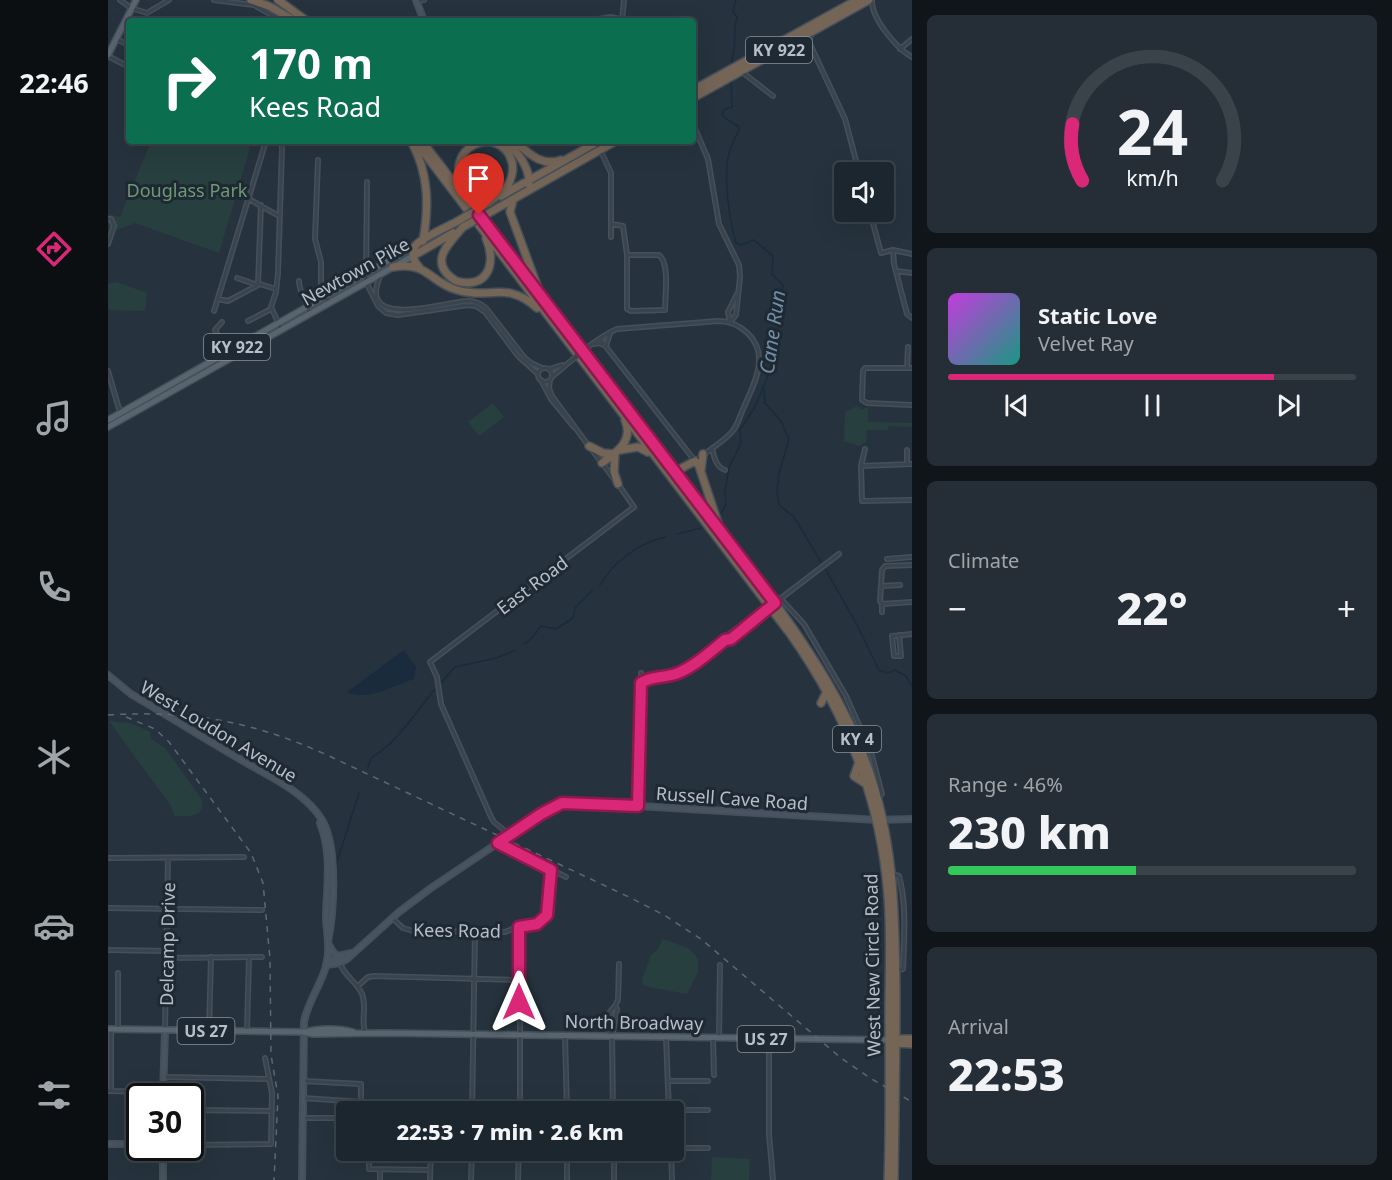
<!DOCTYPE html>
<meta charset="utf-8">
<style>
:root{--surface:#1c262e;--page:#252e36;--text:#f1f3f6;--muted:#a0a5aa;--line:#3a434a;--accent:#db2777}
body{margin:0;font-family:"Noto Sans",sans-serif;background:var(--page);color:var(--text);height:100vh;display:flex;flex-direction:column;font-size:22px;white-space:nowrap}
*{box-sizing:border-box;margin:0}
p{font-size:20px;color:var(--muted)}
.icon{flex:none;width:33px;height:33px;fill:none;stroke:currentColor;stroke-width:2;stroke-linecap:round;stroke-linejoin:round}
.map{position:relative;flex:1;overflow:hidden}
.panel{display:flex;flex-direction:column;gap:15px;padding:15px;background:#0f1519;width:480px}
.panel>*{flex:none}
.guide{position:absolute;left:18px;top:18px;width:570px;height:126px;border-radius:6px;box-shadow:0 6px 24px #0002,0 0 0 2px var(--line);background:#0b6e4f;color:#fff;overflow:hidden}
.controls{position:absolute;left:726px;top:162px;display:grid;gap:12px}
.controls a{display:grid;place-items:center;width:60px;height:60px;border-radius:6px;background:var(--surface);box-shadow:0 6px 24px #0002,0 0 0 2px var(--line);font-size:30px}
.speed{position:absolute;left:18px;top:1083px;display:flex;gap:12px;font-size:30px;font-weight:700;text-align:center}
.speed>*{display:grid;place-content:center;width:78px;height:78px;border-radius:50%;background:var(--surface);box-shadow:0 6px 24px #0002,0 0 0 2px var(--line);line-height:1}
.speed .limit{border:3px solid #111;border-radius:9px;background:#fff;color:#111}
.pin{position:absolute;display:grid;place-items:center;width:51px;height:51px;color:#fff;margin:-62px -26px;border-radius:50% 50% 50% 0;rotate:-45deg;box-shadow:0 0 6px #0007}
.pin .icon{rotate:45deg}
.me{position:absolute;width:66px;margin:-33px;rotate:0deg;stroke-linejoin:round;filter:drop-shadow(0 0 4px #0008)}
.turn{display:flex;align-items:center;gap:21px;height:126px;padding:0 24px;font-size:27px}
.turn .icon{width:78px;height:78px;stroke-width:2.5}
.turn b{display:block;font-size:42px;line-height:51px}
.big{font-size:45px;font-weight:800;line-height:1.1}
.panel .tile{flex:1;display:flex;flex-direction:column;justify-content:center;gap:9px;min-width:0;padding:0 21px;border-radius:9px;background:var(--page)}
.panel .dial{align-items:center;gap:0}
.dial svg{height:156px;overflow:visible;fill:none;stroke:var(--line);stroke-width:7;stroke-linecap:round;text-anchor:middle}
.dial text{fill:var(--text);stroke:none}
.song{display:flex;align-items:center;gap:18px}
.cover{width:72px;height:72px;border-radius:9px;background:linear-gradient(135deg,hsl(290 70% 55%),hsl(170 70% 35%))}
.played{height:6px;border-radius:3px;background:linear-gradient(90deg,var(--accent) 80%,var(--line) 80%)}
.keys{display:flex;justify-content:space-around;direction:ltr}
.heat{display:flex;justify-content:space-between;align-items:center;font-size:33px;direction:ltr}
.charge{height:9px;border-radius:4px;background:linear-gradient(90deg,#34c759 46%,var(--line) 0)}
.trip{position:absolute;left:228px;top:1101px;width:348px;height:60px;border-radius:6px;background:var(--surface);box-shadow:0 6px 24px #0002,0 0 0 2px var(--line);font-weight:800;line-height:60px;text-align:center}
main{display:flex;flex:1;min-height:0}
.tabs{display:flex;flex-direction:column;width:108px;justify-content:space-around;align-items:center;background:#0b0f12;color:var(--muted)}
.tabs .icon{width:42px;height:42px}
.tabs .current{color:var(--accent)}
.tabs b{font-size:27px;color:var(--text)}
.map>svg:first-child{display:block}
.green{fill:#283f3f}
.water{fill:#192b3c}
.lines{fill:none;stroke-linecap:round;stroke-linejoin:round}
.stream{stroke:#192b3c;stroke-width:1.5}
.street-casing{stroke:#46505a;stroke-width:6}
.secondary-casing{stroke:#46505a;stroke-width:8}
.primary-casing{stroke:#46505a;stroke-width:8}
.highway-casing{stroke:#454f59;stroke-width:10}
.street{stroke:#3a444e;stroke-width:3}
.secondary{stroke:#485461;stroke-width:4.5}
.primary{stroke:#58646e;stroke-width:5}
.highway{stroke:#746557;stroke-width:7}
.rail{stroke:#5c6975;stroke-width:1.5;stroke-dasharray:6 6;stroke-linecap:butt}
.street-bridge-casing{stroke:#46505a;stroke-width:6;stroke-linecap:butt}
.highway-bridge-casing{stroke:#454f59;stroke-width:10;stroke-linecap:butt}
.street-bridge{stroke:#3a444e;stroke-width:3}
.highway-bridge{stroke:#746557;stroke-width:7}
.route-casing{stroke:#8e194d;stroke-width:15}
.route{stroke:#db2777;stroke-width:10}
.labels{text-anchor:middle;dominant-baseline:central;stroke-width:6;stroke-linejoin:round;paint-order:stroke}
.shield{fill:#1f2933;stroke:#89929c;stroke-width:1.5}
.shield-label{font-size:16px;font-weight:bold;fill:#b6bfc9}
.park-label{font-size:18px;fill:#6e9973;stroke:#1f2933}
.street-label{font-size:18px;fill:#b6bfc9;stroke:#1f2933}
.water-label{font-size:20px;font-style:italic;fill:#718da6;stroke:#1f2933}
</style>
<main>
<nav class="tabs">
<b>22:46</b>
<svg class="icon current" aria-label="directions" viewBox="0 0 24 24"><path d="M12 3l9 9-9 9-9-9zM9 14v-3h6M13 9l2 2-2 2"/></svg>
<svg class="icon" aria-label="music" viewBox="0 0 24 24"><path d="M9 18V5l10-2v13"/><circle cx="6" cy="18" r="3"/><circle cx="16" cy="16" r="3"/></svg>
<svg class="icon" aria-label="phone" viewBox="0 0 24 24"><path d="M5 4h4l2 5-3 2q2 4 5 5l2-3 5 2v4C11 20 4 13 5 4z"/></svg>
<svg class="icon" aria-label="climate" viewBox="0 0 24 24"><path d="M12 3v18M4 7l16 10M4 17L20 7"/></svg>
<svg class="icon" aria-label="car" viewBox="0 0 24 24"><path d="M5 17H2v-5l4-1 3-4h7l3 4 3 1v5h-3M9 17h6M6 11h13"/><circle cx="7" cy="17" r="2"/><circle cx="17" cy="17" r="2"/></svg>
<svg class="icon" aria-label="filters" viewBox="0 0 24 24"><path d="M4 7h16M4 17h16"/><circle cx="9" cy="7" r="2"/><circle cx="15" cy="17" r="2"/></svg>
</nav>
<div class="map">
<svg width="804" height="1180" viewBox="0 0 804 1180">
<rect width="100%" height="100%" fill="#26333e"/>
<path class="green" d="M 43,141 L 144,141 L 111,253 L 27,223 L 7,231 L 0,247 L 0,214 L 12,217 Z
M 9,282 L 39,293 L 37,311 L 2,310 L 0,308 L 0,284 Z
M 385,403 L 396,417 L 371,436 L 360,422 Z
M 749,406 L 754,410 L 760,407 L 760,422 L 804,423 L 804,427 L 780,426 L 780,430 L 759,430 L 758,442 L 751,446 L 736,441 L 737,412 Z
M 1,721 L 22,723 L 42,732 L 43,739 L 57,748 L 94,800 C 98,818 80,816 66,816 L 63,806 Z
M 556,939 L 582,949 L 590,959 L 590,972 L 579,994 L 541,987 L 536,985 L 534,979 L 543,955 L 550,949 L 554,940 Z
M 604,1157 L 642,1159 L 641,1180 L 603,1180 Z"/>
<path class="water" d="M 296,650 L 308,667 L 306,679 C 286,685 260,702 239,692 Z"/>
<g class="lines">
<path class="stream" d="M 624,64 C 623,58 626,55 626,49 C 628,38 625,29 629,17 L 625,11 L 628,0
M 656,390 L 657,403 L 673,421 L 681,439 L 671,474 L 669,491 L 671,505 L 686,517 L 713,562
M 613,514 L 618,505 L 617,491 L 621,467 L 633,443 L 632,430 L 647,407 L 662,371 L 671,319 L 675,285 L 664,274 L 665,256 L 646,240 L 633,245 L 628,243 C 621,218 616,182 620,157 C 622,148 627,138 631,130 L 630,126 L 617,118 L 614,114 L 617,109 L 624,107 L 623,80
M 569,534 L 593,528
M 718,570 L 749,625 L 771,670 L 779,673 L 787,670 L 798,676 L 804,686
M 492,585 C 505,562 532,542 558,537
M 416,644 L 423,639 L 433,626 L 448,629 L 465,618 L 467,608 L 484,591
M 333,683 L 347,667 L 388,658 L 408,650
M 260,767 L 263,758 C 289,743 308,712 327,689
M 226,871 L 251,793"/>
<defs>
<path id="street" d="M 12,0 L 23,8 L 39,13 L 61,0
M 106,0 L 146,5 L 174,21
M 764,0 C 763,18 789,49 804,57
M 308,1 L 316,0
M 514,21 L 516,0
M 703,35 L 701,42 L 737,119 L 751,172
M 8,39 L 21,45
M 792,49 L 804,39
M 0,56 L 19,66 L 21,72
M 634,72 L 665,96
M 585,124 L 600,159 L 611,224 L 631,265 L 632,277 L 628,315 L 622,322
M 172,141 L 174,148 L 170,273 L 168,292 L 163,307 L 173,329
M 489,143 L 503,173 L 503,237
M 210,160 L 207,239 L 213,262 L 213,288 L 221,302
M 259,182 L 258,282 L 270,306 L 278,313 L 290,315 L 360,305 L 368,306 L 377,312 L 410,356 L 430,374
M 139,198 L 171,216
M 762,212 L 773,253 L 785,250 L 804,254
M 0,219 L 3,219 L 6,226 L 0,244
M 503,224 L 515,226 L 519,255 L 519,309 L 523,311 L 557,310 C 557,297 562,263 551,255 L 519,255
M 785,250 L 786,264 L 799,314 L 804,318
M 788,271 L 804,273
M 273,274 C 246,333 337,301 361,301 C 368,301 373,304 378,308 L 416,357 L 423,363 L 434,368
M 129,278 L 150,285 L 153,205
M 191,281 C 191,290 198,304 202,313
M 110,299 L 120,301 L 152,284 L 168,289
M 106,311 L 158,141
M 140,321 L 163,309
M 114,322 L 107,330 L 122,358
M 622,322 L 620,312 L 629,294
M 486,344 L 491,343 L 498,346 L 502,333
M 481,346 C 490,340 499,333 509,329 L 610,321 C 632,321 653,339 651,363 C 650,378 642,393 636,407 C 632,415 630,425 624,432 C 614,443 598,452 587,461 L 492,339
M430 375a7 7 0 1 1 14 0a7 7 0 1 1-14 0Z
M 799,368 L 800,347
M 804,368 L 757,368 L 755,371 L 754,400 L 759,403 L 804,405
M 442,369 L 454,365
M 0,371 L 12,412
M 445,376 L 464,360
M 433,380 L 443,399 L 466,427
M 442,380 L 441,388 L 444,396 L 480,445
M 604,448 C 606,457 608,467 617,470
M 757,449 L 753,466 L 754,501 L 804,500
M 484,450 L 506,479
M 799,450 L 799,464
M 753,466 L 804,464
M 779,559 L 804,557
M 804,565 L 777,566 L 774,570 L 772,601 L 774,604 L 804,602
M 773,586 L 792,585
M 673,599 L 696,624 L 738,696 L 763,752 L 774,794 L 770,798
M 668,602 L 731,554
M 774,604 L 774,612
M 791,635 L 793,656 L 786,656 L 784,636 L 804,634
M 617,641 L 620,635 L 656,608 L 660,607
M 533,683 C 542,676 559,678 570,673 C 587,666 602,652 617,641 L 623,639 L 661,608
M 530,806 L 533,673
M 402,835 L 386,822 L 383,817 L 333,704 L 329,677 L 322,662 L 526,507 L 510,484
M 391,843 L 458,877
M 0,858 L 136,857
M 784,874 L 791,876 C 799,905 796,938 795,969 L 789,970
M 0,908 L 154,910
M 284,918 L 295,928 L 305,931 L 397,932 L 409,927 L 429,924 L 437,918 L 441,910 L 443,870
M 0,950 L 60,951
M 59,958 L 154,957
M 232,963 C 236,976 249,982 254,994 C 259,1006 253,1020 257,1032
M 250,986 L 260,977 L 266,976 L 411,980
M 10,1029 L 10,973
M 57,1030 L 60,858
M 101,1031 L 103,957
M 139,1031 L 141,957
M 503,1035 L 500,1031 L 502,1012 L 507,1006
M 457,1036 L 459,1112
M 611,1036 L 612,965
M 558,1037 L 561,1112
M 605,1038 L 606,1075
M 661,1039 L 661,1134 L 665,1180
M 55,1077 L 160,1079
M 195,1081 L 253,1084 L 253,1102
M 560,1081 L 600,1081
M 0,1091 L 47,1092
M 3,1091 L 3,1030
M 195,1098 L 268,1103
M 82,1110 L 164,1111
M 561,1110 L 600,1110
M 258,1112 L 258,1102
M 364,1112 L 367,932
M 412,1112 L 412,927
M 505,1112 L 504,1037 L 509,1009 L 507,1006 L 510,1000 L 511,964
M 195,1118 L 238,1118
M 82,1145 L 163,1144 L 164,1093 L 157,1058
M 566,1148 L 600,1148
M 261,1150 L 261,1169 L 322,1170
M 459,1150 L 459,1180
M 506,1150 L 506,1180
M 563,1150 L 564,1180
M 272,1180 L 272,1170
M 322,1180 L 323,1150
M 363,1180 L 364,1150
M 410,1180 L 411,1150"/>
<path id="secondary" d="M 308,0 L 316,21
M 485,21 L 503,18 L 516,21
M 0,675 L 23,694 C 59,715 94,737 130,758 C 158,775 197,791 214,820 C 230,846 226,911 220,942
M 220,943 L 225,952 L 230,956 L 244,953
M 219,960 L 227,960 L 235,957
M 218,965 L 232,963 L 239,959 L 291,912 L 323,888 L 433,814 L 454,803 L 530,806 L 769,820 L 804,819
M 55,1096 L 57,1030
M 0,1144 L 32,1144
M 55,1180 L 55,1148
M 194,1180 L 196,1022 C 200,1001 213,985 218,966 C 223,948 218,932 218,915 C 219,883 224,853 212,823"/>
<path id="primary" d="M 0,55 L 28,0
M 0,420 L 306,246
M 0,427 L 305,256
M 0,1029 L 196,1032 L 205,1034 L 276,1033 L 782,1040
M 198,1032 C 211,1028 231,1028 245,1032"/>
<path id="highway" d="M 143,0 L 161,6 L 187,21
M 170,0 L 199,21
M 585,90 L 749,0
M 585,98 L 761,0
M 307,141 L 683,635 C 738,713 773,802 780,897 C 783,935 781,973 781,1011 C 781,1067 782,1124 780,1180
M 314,141 L 667,603 C 704,654 737,705 759,765 C 787,842 787,913 788,993 C 788,1056 787,1118 786,1180
M 397,141 C 409,151 422,167 421,184
M 406,141 C 421,153 433,167 453,160
M 304,143 C 321,174 321,207 315,241
M 356,191 C 332,146 392,122 404,162 C 406,171 403,181 398,188 C 393,194 386,198 380,203
M 393,196 L 491,141
M 405,200 L 402,212 L 430,288
M 386,210 L 508,141
M 355,227 C 340,244 319,263 348,281 C 380,290 389,263 378,238
M 305,256 L 345,233
M 285,267 C 320,261 321,282 349,290 C 381,300 399,280 429,308
M 311,267 C 306,262 302,252 308,245 C 314,238 341,226 350,221
M 481,446 L 495,453 L 507,454 L 506,472 L 510,484
M 512,450 L 530,447 L 540,452
M 494,463 C 509,452 526,441 517,420
M 574,468 L 587,461 L 591,466 L 610,523
M 593,470 L 595,454
M 713,703 L 719,691
M 751,762 L 746,776 L 758,784
M 784,1039 L 804,1039
M 787,1043 L 804,1044"/>
</defs>
<use href="#street" class="street-casing"/>
<use href="#secondary" class="secondary-casing"/>
<use href="#primary" class="primary-casing"/>
<use href="#highway" class="highway-casing"/>
<use href="#street" class="street"/>
<use href="#secondary" class="secondary"/>
<use href="#primary" class="primary"/>
<use href="#highway" class="highway"/>
<path class="rail" d="M 0,715 C 83,710 144,721 219,755 L 523,898 L 556,915 L 593,939 L 733,1058 L 762,1078 L 804,1102
M 18,717 L 47,729 L 61,742 L 143,853 L 155,883 L 162,959 L 163,1055 L 170,1096 L 166,1180"/>
<defs>
<path id="street-bridge" d="M 464,360 L 481,346"/>
<path id="highway-bridge" d="M 350,221 L 380,203
M 355,227 L 386,210"/>
</defs>
<use href="#street-bridge" class="street-bridge-casing"/>
<use href="#highway-bridge" class="highway-bridge-casing"/>
<use href="#street-bridge" class="street-bridge"/>
<use href="#highway-bridge" class="highway-bridge"/>
</g>
<g class="lines">
<defs>
<path id="route" d="M 371,215 L 667,603 L 623,639 L 617,640 C 602,652 587,666 570,673 C 559,678 542,676 533,683 L 530,806 L 454,803 L 433,814 L 390,843 L 443,870 L 439,915 L 429,924 L 411,927 L 411,1002"/>
</defs>
<use href="#route" class="route-casing"/>
<use href="#route" class="route"/>
</g>
<g class="labels">
<g class="shield">
<rect x="638" y="37" width="66" height="26" rx="4.5"/>
<rect x="96" y="334" width="66" height="26" rx="4.5"/>
<rect x="725" y="726" width="48" height="26" rx="4.5"/>
<rect x="69.5" y="1018" width="57" height="26" rx="4.5"/>
<rect x="629.5" y="1026" width="57" height="26" rx="4.5"/>
</g>
<g class="shield-label">
<text x="671" y="50">KY 922</text>
<text x="129" y="347">KY 922</text>
<text x="749" y="739">KY 4</text>
<text x="98" y="1031">US 27</text>
<text x="658" y="1039">US 27</text>
</g>
<g class="park-label">
<text x="79" y="190">Douglass Park</text>
</g>
<g class="street-label">
<text transform="translate(247 271) rotate(-29)">Newtown Pike</text>
<text transform="translate(424 585) rotate(-37)">East Road</text>
<text transform="translate(111 731) rotate(31)">West Loudon Avenue</text>
<text transform="translate(624 798) rotate(4)">Russell Cave Road</text>
<text transform="translate(349 930) rotate(1)">Kees Road</text>
<text transform="translate(59 944) rotate(-89)">Delcamp Drive</text>
<text transform="translate(764 965) rotate(-91)">West New Circle Road</text>
<text transform="translate(526 1022) rotate(1)">North Broadway</text>
</g>
<g class="water-label">
<text transform="translate(664 332) rotate(-82)">Cane Run</text>
</g>
</g>
</svg>
<div class="controls">
<a><svg class="icon" aria-label="sound" viewBox="0 0 24 24"><path d="M4 9h4l5-4v14l-5-4H4zM17 9q2 3 0 6"/></svg></a>
</div>
<div class="speed"><div class="limit">30</div></div>
<div class="pin" style="left:371px;top:215px;background:#d93025"><svg class="icon" aria-label="arrive" viewBox="0 0 24 24"><path d="M6 21V4h12l-3 4 3 4H6"/></svg></div>
<svg class="me" style="left:411px;top:1002px" viewBox="-20 -20 40 40"><path d="M0-17L14 15 0 8-14 15z" fill="#db2777" stroke="#fff" stroke-width="4"/></svg>
<div class="trip">22:53 · 7 min · 2.6 km</div>
<div class="guide">
<div class="turn"><svg class="icon" aria-label="right" viewBox="0 0 24 24"><path d="M7 20v-9h11M14 6l5 5-5 5"/></svg><div><b>170 m</b>Kees Road</div></div>
</div>
</div>
<section class="panel">
<div class="tile dial"><svg viewBox="0 0 100 80">
<path d="M14 69A42 42 0 1 1 86 69"/>
<path d="M14 69A42 42 0 0 1 9 40" stroke="#db2777"/>
<text x="50" y="56" font-size="32" font-weight="700">24</text>
<text x="50" y="72" font-size="11">km/h</text>
</svg></div>
<div class="tile">
<div class="song"><i class="cover"></i><div><b>Static Love</b><p>Velvet Ray</p></div></div>
<div class="played"></div>
<div class="keys"><svg class="icon" aria-label="previous" viewBox="0 0 24 24"><path d="M18 5L8 12l10 7zM5 5v14"/></svg><svg class="icon" aria-label="pause" viewBox="0 0 24 24"><path d="M8 5v14M16 5v14"/></svg><svg class="icon" aria-label="next" viewBox="0 0 24 24"><path d="M6 5l10 7-10 7zM19 5v14"/></svg></div>
</div>
<div class="tile"><p>Climate</p>
<div class="heat"><a>−</a><b class="big">22°</b><a>+</a></div>
</div>
<div class="tile"><p>Range · 46%</p><b class="big">230 km</b><div class="charge"></div></div>
<div class="tile"><p>Arrival</p><b class="big">22:53</b></div>
</section>
</main>
